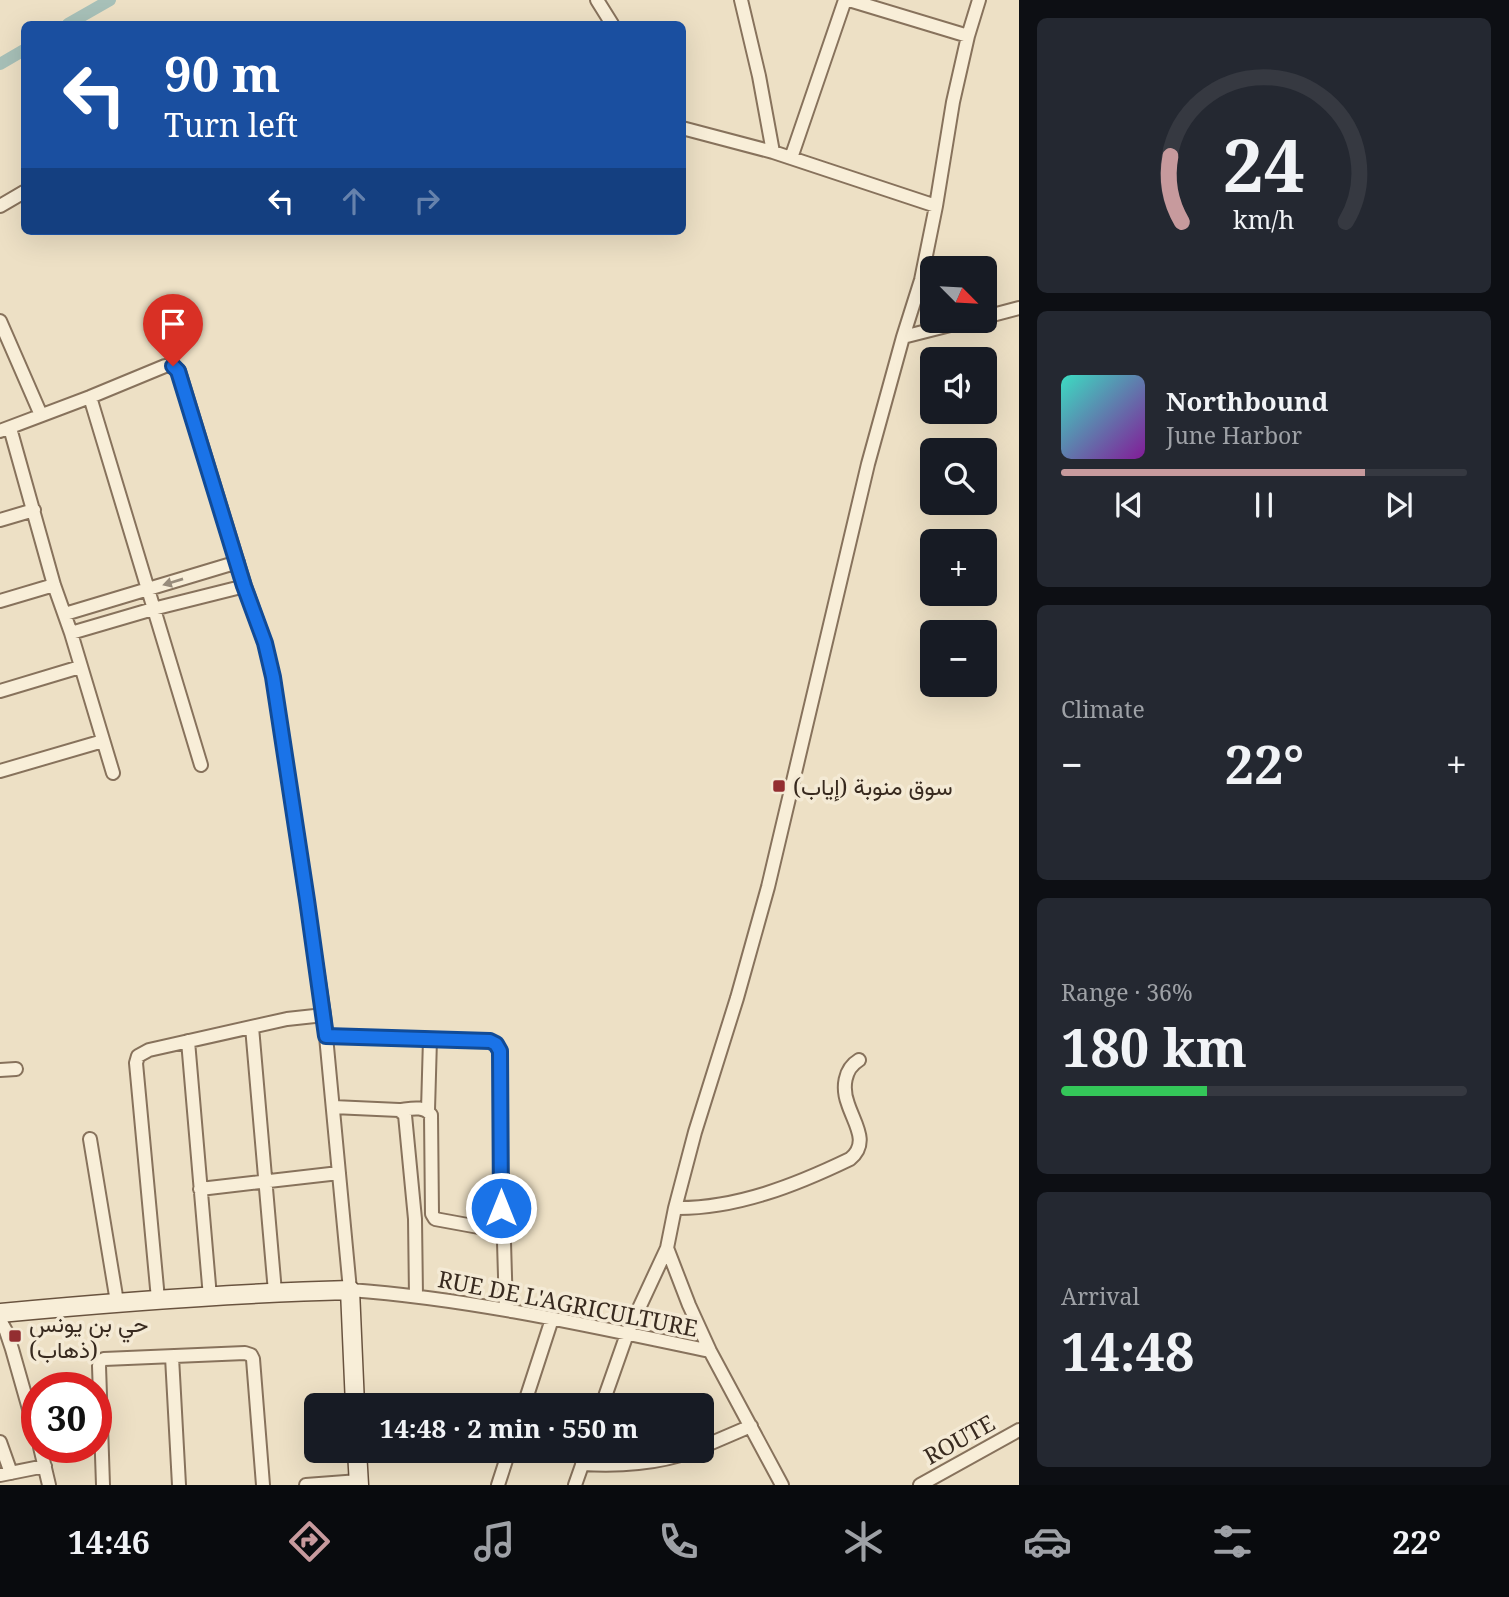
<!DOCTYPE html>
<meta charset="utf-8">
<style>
:root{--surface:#171b24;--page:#242831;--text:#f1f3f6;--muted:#9ea1a6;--line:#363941;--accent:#c79a9d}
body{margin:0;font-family:"Noto Serif",Vazirmatn,serif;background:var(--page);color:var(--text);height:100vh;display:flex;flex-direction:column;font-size:26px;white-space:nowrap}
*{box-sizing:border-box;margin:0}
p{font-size:23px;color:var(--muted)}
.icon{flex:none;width:38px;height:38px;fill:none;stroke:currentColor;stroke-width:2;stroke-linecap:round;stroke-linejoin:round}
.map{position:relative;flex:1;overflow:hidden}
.details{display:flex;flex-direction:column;gap:18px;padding:18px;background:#0d0f14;width:490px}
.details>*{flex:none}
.banner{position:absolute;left:21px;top:21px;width:665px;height:214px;border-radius:10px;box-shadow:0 7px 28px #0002;background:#1a4fa0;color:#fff;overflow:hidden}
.needle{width:46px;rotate:114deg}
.tools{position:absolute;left:920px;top:256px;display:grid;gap:14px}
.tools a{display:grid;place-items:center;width:77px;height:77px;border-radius:10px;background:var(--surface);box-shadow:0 7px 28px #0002;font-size:35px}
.speed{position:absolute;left:21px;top:1372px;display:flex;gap:14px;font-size:35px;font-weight:700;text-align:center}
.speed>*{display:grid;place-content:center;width:91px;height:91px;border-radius:50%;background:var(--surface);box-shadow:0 7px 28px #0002;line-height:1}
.speed .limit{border:10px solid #d22;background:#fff;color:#111}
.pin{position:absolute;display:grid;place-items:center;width:60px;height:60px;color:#fff;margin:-72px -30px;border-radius:50% 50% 50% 0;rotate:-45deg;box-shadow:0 0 7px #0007}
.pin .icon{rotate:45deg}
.me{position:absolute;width:77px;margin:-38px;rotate:0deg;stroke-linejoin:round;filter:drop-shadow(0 0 5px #0008)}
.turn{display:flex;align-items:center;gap:24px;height:147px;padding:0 28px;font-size:32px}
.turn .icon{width:91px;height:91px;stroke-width:2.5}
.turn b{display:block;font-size:49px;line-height:60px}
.lanes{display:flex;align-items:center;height:66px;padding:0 28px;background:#0003;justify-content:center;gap:35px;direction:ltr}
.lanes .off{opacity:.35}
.big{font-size:52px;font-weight:700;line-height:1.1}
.details .widget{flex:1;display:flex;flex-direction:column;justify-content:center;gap:10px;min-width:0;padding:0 24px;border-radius:10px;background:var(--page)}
.details .dial{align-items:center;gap:0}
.dial svg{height:182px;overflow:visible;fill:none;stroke:var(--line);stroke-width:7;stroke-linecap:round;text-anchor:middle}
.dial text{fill:var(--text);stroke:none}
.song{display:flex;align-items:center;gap:21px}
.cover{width:84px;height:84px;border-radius:10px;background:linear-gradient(135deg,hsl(170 70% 55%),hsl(290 70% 35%))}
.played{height:7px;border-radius:4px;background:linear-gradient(90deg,var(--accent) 75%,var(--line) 75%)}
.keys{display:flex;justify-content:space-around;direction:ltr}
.heat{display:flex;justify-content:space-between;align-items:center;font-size:38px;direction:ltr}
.charge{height:10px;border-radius:5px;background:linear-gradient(90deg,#34c759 36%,var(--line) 0)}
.trip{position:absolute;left:304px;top:1393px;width:410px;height:70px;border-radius:10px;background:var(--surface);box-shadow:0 7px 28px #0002;font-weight:700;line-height:70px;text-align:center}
.tab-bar{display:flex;height:112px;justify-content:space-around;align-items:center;background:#090b0e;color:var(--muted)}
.tab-bar .icon{width:49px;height:49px}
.tab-bar .active{color:var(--accent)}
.tab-bar b{font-size:32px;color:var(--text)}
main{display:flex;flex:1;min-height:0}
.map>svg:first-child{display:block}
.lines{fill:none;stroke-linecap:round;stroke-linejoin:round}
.canal{stroke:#a7c0b8;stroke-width:12}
.street-casing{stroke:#87725c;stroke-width:16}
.secondary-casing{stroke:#69533f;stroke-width:21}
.street{stroke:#f8eed8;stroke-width:12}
.secondary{stroke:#f8eed8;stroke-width:18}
.oneway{fill:#988c7c}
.route-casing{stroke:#114b97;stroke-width:18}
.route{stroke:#1a73e8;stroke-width:12}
.poi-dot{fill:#932e31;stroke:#f4ead5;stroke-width:2.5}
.labels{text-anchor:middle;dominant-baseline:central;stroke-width:7;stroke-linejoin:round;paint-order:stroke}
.poi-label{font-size:23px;fill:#382a1f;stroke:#f4ead5;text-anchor:start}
.street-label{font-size:23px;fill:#382a1f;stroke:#f4ead5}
</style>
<main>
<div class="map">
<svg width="1019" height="1485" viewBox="0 0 1019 1485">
<rect width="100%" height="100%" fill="#ede0c5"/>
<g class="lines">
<path class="canal" d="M 68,24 L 110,0
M 0,64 L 24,50"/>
<defs>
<path id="street" d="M 597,0 L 612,24
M 741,0 L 759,76 L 773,152
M 849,0 L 968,36
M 682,128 L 773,152 L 936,206
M 791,158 L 845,0
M 0,206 L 24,192
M 985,317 L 1019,308
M 0,321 L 41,415
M 903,337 L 970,320
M 90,397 L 201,765
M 10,428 L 54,585 L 71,633 L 113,773
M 0,431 L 90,397 L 165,366 L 173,366 L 179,371 L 245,586 L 265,643 L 273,677 L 324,1015 L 350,1290 C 472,1299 591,1326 710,1351
M 0,520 L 34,510
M 0,601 L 54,585
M 65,614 L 238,562
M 71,633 L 153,609 L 245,586
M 0,691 L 80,667
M 0,771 L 103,741
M 252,1027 L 275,1292
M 326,1036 L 430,1039 L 428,1110
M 430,1039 L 490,1041 L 496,1044 L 500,1051 L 501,1235
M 188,1041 L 210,1297
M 0,1070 L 16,1069
M 333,1107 L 399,1110 L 405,1115 L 415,1219 L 416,1296
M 399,1110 C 410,1109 424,1105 431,1115 L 432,1214 L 435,1219 L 495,1230 L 501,1235 L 504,1242 L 506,1310
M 90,1139 L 117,1302
M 200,1189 L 339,1173
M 675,1208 C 736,1209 796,1185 850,1159 C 870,1143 854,1123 848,1104 C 842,1088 844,1069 859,1060
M 158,1299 L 136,1063 L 138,1056 L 149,1050 L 287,1019 L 324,1015
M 0,1320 L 6,1331 L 12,1349 L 37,1437
M 172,1357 L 179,1485
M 524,1405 L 552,1319
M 602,1405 L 627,1334 L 667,1248
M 0,1442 L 11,1473
M 40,1447 L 49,1485
M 702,1447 L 751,1426
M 582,1464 C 621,1466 656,1464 693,1451
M 0,1475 L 45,1466
M 103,1485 L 99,1366 L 100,1361 L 104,1359 L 245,1353 L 251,1355 L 253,1359 L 263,1485
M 306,1485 L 359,1481
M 498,1485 L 509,1451
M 575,1485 L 587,1451
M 782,1485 L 710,1351 L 689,1305 L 667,1248 L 675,1208 L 695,1132 L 737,998 L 768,887 L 868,464 L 903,337 L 921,280 L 936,206 L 953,102 L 968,36 L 979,0
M 920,1485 L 1019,1430"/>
<path id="secondary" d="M 0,1313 C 117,1302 233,1293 350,1290 L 355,1405
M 357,1451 L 359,1485"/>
</defs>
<use href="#street" class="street-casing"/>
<use href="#secondary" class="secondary-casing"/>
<use href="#street" class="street"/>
<use href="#secondary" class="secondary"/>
</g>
<defs><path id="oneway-solid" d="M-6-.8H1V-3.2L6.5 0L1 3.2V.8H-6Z" transform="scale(1.75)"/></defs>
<use class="oneway" href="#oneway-solid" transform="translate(173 582) rotate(163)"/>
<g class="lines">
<defs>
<path id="route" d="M 173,366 L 178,371 L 244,586 L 265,643 L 273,677 L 307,900 L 326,1036 L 490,1041 L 496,1044 L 500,1051 L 501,1208"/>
</defs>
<use href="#route" class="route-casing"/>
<use href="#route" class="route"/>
</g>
<g class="poi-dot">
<rect x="772" y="779" width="14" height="14" rx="3.5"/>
<rect x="8" y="1329" width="14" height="14" rx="3.5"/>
</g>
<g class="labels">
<g class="poi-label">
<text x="793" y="786">سوق منوبة (إياب)</text>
<text x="29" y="1323">حي بن يونس<tspan x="29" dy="26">(ذهاب)</tspan></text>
</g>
<g class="street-label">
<text transform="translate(568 1303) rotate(11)">RUE DE L'AGRICULTURE</text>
<text transform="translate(959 1439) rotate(-29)">ROUTE</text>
</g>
</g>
</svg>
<div class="tools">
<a><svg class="needle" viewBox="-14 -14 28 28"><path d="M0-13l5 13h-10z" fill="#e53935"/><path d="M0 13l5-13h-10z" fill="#9ea1a6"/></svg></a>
<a><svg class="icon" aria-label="sound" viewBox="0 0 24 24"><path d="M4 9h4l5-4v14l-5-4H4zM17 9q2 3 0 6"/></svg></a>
<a><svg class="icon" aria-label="search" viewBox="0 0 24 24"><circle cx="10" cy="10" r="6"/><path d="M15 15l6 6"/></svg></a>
<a>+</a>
<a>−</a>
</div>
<div class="speed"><div class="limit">30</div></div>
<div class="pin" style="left:173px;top:366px;background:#d93025"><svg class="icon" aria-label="arrive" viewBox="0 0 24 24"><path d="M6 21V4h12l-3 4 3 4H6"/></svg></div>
<svg class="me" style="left:501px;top:1208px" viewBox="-20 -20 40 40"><circle r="17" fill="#1a73e8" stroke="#fff" stroke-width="3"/><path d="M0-11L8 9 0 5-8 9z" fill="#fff"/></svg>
<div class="trip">14:48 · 2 min · 550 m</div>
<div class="banner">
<div class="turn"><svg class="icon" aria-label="left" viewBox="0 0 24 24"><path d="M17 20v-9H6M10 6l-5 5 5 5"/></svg><div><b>90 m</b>Turn left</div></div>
<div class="lanes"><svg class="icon" aria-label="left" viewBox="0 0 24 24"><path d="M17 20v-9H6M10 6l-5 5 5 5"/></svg><svg class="icon off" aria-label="ahead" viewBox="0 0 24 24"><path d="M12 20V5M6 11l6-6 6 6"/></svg><svg class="icon off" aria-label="right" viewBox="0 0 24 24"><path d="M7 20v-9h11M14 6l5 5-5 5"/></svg></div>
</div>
</div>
<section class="details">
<div class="widget dial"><svg viewBox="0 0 100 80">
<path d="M14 69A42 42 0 1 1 86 69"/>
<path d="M14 69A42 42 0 0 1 9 40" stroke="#c79a9d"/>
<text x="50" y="56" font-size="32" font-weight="700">24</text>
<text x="50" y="72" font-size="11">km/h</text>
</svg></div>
<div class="widget">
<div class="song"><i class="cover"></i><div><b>Northbound</b><p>June Harbor</p></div></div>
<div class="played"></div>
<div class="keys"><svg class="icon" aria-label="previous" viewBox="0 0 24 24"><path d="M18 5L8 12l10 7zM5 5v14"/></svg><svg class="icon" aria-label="pause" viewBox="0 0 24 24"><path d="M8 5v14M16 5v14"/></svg><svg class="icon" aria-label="next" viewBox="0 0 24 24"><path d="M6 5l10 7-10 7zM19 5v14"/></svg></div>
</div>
<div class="widget"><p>Climate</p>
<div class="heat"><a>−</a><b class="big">22°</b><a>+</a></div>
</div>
<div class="widget"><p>Range · 36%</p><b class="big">180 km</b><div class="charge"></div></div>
<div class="widget"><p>Arrival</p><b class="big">14:48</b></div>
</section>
</main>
<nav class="tab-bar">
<b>14:46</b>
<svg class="icon active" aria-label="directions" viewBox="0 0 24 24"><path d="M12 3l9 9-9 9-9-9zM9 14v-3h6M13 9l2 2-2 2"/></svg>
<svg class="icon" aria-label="music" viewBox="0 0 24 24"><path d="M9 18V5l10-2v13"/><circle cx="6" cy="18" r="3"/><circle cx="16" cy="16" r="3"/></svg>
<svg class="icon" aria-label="phone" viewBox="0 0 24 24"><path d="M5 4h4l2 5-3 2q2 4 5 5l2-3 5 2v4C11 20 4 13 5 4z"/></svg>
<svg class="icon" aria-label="climate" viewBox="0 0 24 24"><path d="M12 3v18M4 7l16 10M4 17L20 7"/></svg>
<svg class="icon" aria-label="car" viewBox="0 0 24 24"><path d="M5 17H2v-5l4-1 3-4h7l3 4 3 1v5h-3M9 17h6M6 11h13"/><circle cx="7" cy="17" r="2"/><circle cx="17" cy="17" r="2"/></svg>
<svg class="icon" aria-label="filters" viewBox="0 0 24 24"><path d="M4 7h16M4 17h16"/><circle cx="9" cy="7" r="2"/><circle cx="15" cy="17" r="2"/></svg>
<b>22°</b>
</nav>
